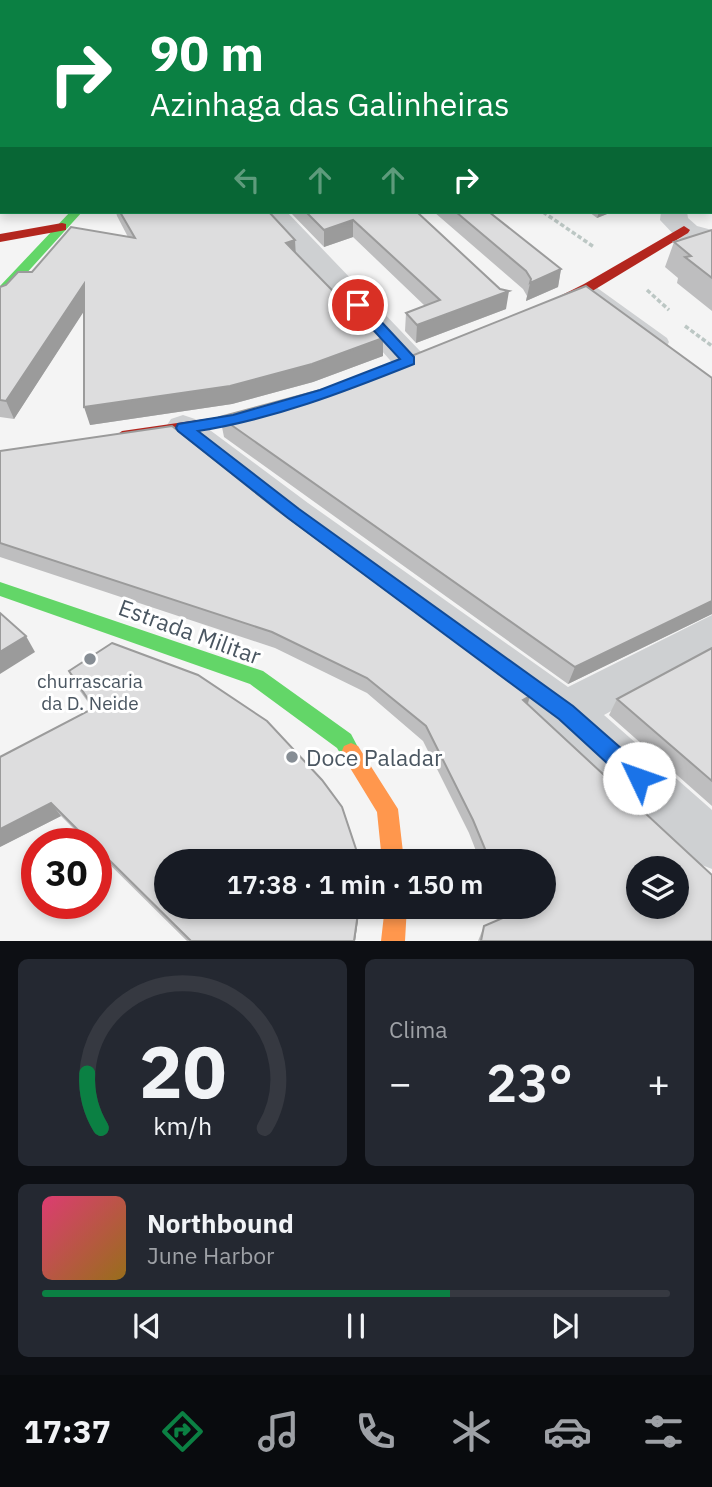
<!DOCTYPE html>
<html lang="pt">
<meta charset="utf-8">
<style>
:root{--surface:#171b24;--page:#242831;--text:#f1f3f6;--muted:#9ea1a6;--line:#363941;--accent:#0b8043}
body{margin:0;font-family:"IBM Plex Sans",sans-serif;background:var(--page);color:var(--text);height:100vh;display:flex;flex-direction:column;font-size:26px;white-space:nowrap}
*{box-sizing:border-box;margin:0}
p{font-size:23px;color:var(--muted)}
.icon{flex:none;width:38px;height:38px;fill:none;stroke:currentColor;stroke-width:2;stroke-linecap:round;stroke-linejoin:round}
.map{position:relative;height:941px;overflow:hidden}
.drawer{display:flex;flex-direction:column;gap:18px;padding:18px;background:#0d0f14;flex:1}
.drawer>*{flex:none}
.hud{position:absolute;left:0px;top:0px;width:712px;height:214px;box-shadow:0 4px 10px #0003;background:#0b8043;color:#fff;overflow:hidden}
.buttons{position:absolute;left:626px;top:856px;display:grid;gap:14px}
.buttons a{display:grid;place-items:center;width:63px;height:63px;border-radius:50%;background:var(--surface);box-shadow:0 4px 10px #0003;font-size:35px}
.speed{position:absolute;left:21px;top:828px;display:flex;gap:14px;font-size:35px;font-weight:700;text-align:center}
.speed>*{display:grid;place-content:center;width:91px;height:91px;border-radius:50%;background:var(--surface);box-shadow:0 4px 10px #0003;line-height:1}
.speed .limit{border:10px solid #d22;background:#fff;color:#111}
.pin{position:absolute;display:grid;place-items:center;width:60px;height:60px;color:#fff;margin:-30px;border:4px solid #fff;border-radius:50%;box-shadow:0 2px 7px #0007}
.me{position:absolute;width:77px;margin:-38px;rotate:312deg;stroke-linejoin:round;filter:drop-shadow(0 0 5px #0008)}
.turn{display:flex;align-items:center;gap:24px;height:147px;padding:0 35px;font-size:32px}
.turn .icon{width:91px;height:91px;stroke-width:2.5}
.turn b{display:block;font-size:49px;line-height:60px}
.lanes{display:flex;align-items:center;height:66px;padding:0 35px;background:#0003;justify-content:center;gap:35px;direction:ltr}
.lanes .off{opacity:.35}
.big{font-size:52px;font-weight:600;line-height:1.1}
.drawer .tile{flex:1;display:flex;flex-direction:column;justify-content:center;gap:10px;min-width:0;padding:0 24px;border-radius:10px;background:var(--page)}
.drawer .dial{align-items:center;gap:0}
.dial svg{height:182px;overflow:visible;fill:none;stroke:var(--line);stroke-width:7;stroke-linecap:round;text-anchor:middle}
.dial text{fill:var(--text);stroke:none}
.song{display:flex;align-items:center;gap:21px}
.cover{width:84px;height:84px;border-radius:10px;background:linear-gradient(135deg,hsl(340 70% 55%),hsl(40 70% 35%))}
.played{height:7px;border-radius:4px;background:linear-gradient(90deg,var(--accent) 65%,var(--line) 65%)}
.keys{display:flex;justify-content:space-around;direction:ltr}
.heat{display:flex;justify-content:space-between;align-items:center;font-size:38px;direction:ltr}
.drawer .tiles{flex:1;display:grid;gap:18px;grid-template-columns:1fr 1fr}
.tile:last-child{grid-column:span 2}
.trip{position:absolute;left:154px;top:849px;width:402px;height:70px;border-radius:35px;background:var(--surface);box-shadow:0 4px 10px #0003;font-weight:600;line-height:70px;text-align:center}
.menu{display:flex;height:112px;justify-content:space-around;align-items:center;background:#090b0e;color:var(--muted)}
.menu .icon{width:49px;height:49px}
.menu .selected{color:var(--accent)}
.menu b{font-size:32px;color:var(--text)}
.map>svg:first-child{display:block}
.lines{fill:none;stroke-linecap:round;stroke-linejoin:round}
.path{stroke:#bcc7c4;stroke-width:3.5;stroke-dasharray:4.5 2.5;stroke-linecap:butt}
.lane{fill:#ced0d2;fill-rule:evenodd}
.street{fill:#ced0d2;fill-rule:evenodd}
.fast{fill:#63d668;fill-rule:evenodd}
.slow{fill:#ff974d;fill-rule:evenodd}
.jam{fill:#b3261e;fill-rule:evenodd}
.wall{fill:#bebebf}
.shaded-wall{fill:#9b9b9b}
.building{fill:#ddddde;stroke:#9b9b9b;stroke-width:2;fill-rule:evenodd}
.route{fill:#1a73e8;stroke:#114b97;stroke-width:2}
.poi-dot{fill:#868d94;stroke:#fff;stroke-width:2.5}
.labels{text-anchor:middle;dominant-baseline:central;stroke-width:6;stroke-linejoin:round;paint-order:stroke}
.poi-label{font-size:19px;fill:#4a5661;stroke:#fff}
.near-street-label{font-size:23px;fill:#4a5661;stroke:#fff}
.near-poi-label{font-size:23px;fill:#4a5661;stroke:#fff;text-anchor:start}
</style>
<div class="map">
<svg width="712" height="941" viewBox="0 0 712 941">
<rect width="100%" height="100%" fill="#f4f4f4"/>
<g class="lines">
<path class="path" d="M 543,212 L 594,247
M 647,290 L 669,310
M 685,326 L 712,346"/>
<path class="lane" d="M 401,0 L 413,0 L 400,2 Z
M 589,282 L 667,338 L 669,342 L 667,346 L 655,346 L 583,290 L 581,287 Z"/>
<path class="street" d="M 70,0 L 90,0 L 69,2 Z
M 340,0 L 362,0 L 363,2 L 342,2 Z
M 710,195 L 712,195 L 712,211 L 710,211 Z
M 259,212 L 287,212 L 421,352 L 425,360 L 421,368 L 409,371 L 397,368 Z
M 661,212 L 687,212 L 688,218 L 697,226 L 712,230 L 712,247 L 677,238 L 660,220 Z
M 183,415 L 195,419 L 308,503 L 568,687 L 712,615 L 712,656 L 604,715 L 712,810 L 712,869 L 694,862 L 550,727 L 280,525 L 171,437 L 165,428 L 171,419 Z"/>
<path class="fast" d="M 70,212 L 82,212 L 5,297 L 0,298 L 0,286 Z
M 0,582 L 263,671 L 351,734 L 361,753 L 358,760 L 351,763 L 344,760 L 337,748 L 250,684 L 0,596 Z"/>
<path class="slow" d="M 351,743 L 358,746 L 398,809 L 404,861 L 382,861 L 377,812 L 341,753 L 344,746 Z
M 385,906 L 407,906 L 405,941 L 381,941 Z"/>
<path class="jam" d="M 62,223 L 66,224 L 66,230 L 0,242 L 0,234 Z
M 684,226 L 690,230 L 688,233 L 594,290 L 544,313 L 539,314 L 532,310 L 584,284 Z
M 273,404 L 280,409 L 278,413 L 233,425 L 122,443 L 114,437 L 122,431 L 233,415 Z"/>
</g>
<path class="wall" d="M 116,212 L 269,212 L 296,253 L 383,356 L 313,382 L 232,404 L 90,425 L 84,310 L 14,419 L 0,417 L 0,287 L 32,272 L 128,237 L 117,216 Z
M 290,212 L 417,212 L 506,309 L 416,343 L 405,331 L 406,313 L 425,306 L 353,237 L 324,247 Z
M 434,212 L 489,212 L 561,269 L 558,287 L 526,301 L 527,296 L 523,289 Z
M 589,212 L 612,212 L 597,218 Z
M 712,230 L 712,311 L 677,283 L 678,278 L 665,267 L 674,242 Z
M 712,378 L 712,614 L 568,684 L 224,437 L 220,417 Z
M 0,451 L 276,509 L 530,696 L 528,705 L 712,941 L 478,941 L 484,926 L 504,917 L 499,906 L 544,906 L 544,861 L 480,861 L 469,833 L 423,741 L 367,693 L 275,648 L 0,557 Z
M 112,643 L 166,906 L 360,906 L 355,941 L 187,941 L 96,851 L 96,844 L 89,844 L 61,816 L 0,847 L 93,709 L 77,687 L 69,671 Z
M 712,648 L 712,806 L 609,715 L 617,699 Z"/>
<path class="shaded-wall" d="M 2,175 L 2,198 L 0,200 L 0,177 Z
M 599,212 L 612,212 L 597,218 Z
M 353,220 L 353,237 L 324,247 L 324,230 Z
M 295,240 L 296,258 L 286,243 Z
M 561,269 L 558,287 L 526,301 L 530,283 Z
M 84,284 L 90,302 L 14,419 L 6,401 Z
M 509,291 L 506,309 L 416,343 L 417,325 Z
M 383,338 L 383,356 L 313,382 L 232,404 L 90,425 L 84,407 Z
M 712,601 L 712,614 L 568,684 L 575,667 Z
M 26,636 L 35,652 L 0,674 L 0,652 Z
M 530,696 L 525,712 L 523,700 Z
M 51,803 L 61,816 L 0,847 L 0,829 Z
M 359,906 L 360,906 L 355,941 L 354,941 Z"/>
<path class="building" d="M 0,0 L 35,0 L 37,2 L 2,2 L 2,175 L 0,177 Z
M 81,0 L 236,0 L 250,2 L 257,0 L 341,0 L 344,2 L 79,2 Z
M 560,0 L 568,0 L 571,2 L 552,2 Z
M 683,0 L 687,0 L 691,2 L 678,2 Z
M 120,212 L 269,212 L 295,240 L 286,243 L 369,328 L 373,326 L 383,338 L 312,364 L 230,386 L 84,407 L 84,284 L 6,401 L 0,400 L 0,287 L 6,285 L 18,272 L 32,272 L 71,227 L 135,238 Z
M 306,212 L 417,212 L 500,289 L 509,291 L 417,325 L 406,313 L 440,300 L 353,220 L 324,230 Z
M 456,212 L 489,212 L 561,269 L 530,283 L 531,279 L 526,271 Z
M 712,230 L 712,278 L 685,257 L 691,256 L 674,242 Z
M 586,286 L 712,378 L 712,601 L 575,667 L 220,417 L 339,385 Z
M 172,426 L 276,509 L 530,696 L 523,700 L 712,875 L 712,941 L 481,941 L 484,926 L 512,914 L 509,906 L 544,906 L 544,861 L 490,861 L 473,820 L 426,726 L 367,678 L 272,632 L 0,543 L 0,451 ZM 639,868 L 677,868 L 677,906 L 639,906 Z
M 0,613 L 26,636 L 0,652 Z
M 112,643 L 198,675 L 267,721 L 322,780 L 342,807 L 360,861 L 166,861 L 166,906 L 359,906 L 354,941 L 191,941 L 96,847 L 96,844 L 92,844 L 51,803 L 0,829 L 0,757 L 94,708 L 69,671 Z
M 712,648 L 712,781 L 617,699 Z"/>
<path class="route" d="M 358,301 L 363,302 L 414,357 L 414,364 C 344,392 274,419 198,431 L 299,509 L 573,706 L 647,771 L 650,778 L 647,786 L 639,789 L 632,786 L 559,719 L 288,518 L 178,431 L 176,428 L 178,424 L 233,415 L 320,390 L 400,359 L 353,308 L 351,305 Z"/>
<g class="poi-dot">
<circle cx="90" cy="659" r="7"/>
<circle cx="292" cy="757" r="7"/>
</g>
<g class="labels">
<g class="poi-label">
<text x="90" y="681">churrascaria<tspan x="90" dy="22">da D. Neide</tspan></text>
</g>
<g class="near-street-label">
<text transform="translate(190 631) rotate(20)">Estrada Militar</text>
</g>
<g class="near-poi-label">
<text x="306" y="757">Doce Paladar</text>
</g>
</g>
</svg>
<div class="buttons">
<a><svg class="icon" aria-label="layers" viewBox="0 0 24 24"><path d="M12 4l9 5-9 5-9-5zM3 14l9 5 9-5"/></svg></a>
</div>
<div class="speed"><div class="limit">30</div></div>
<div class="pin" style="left:358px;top:305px;background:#d93025"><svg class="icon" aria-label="arrive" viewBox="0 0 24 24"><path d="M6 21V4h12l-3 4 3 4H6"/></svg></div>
<svg class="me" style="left:639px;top:778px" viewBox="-20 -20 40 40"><circle r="19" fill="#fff"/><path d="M0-13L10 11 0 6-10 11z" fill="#1a73e8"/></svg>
<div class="trip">17:38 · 1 min · 150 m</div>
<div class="hud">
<div class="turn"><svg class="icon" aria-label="right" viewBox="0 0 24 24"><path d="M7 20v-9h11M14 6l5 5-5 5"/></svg><div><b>90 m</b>Azinhaga das Galinheiras</div></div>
<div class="lanes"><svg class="icon off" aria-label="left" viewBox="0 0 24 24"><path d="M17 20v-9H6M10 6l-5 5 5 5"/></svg><svg class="icon off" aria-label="ahead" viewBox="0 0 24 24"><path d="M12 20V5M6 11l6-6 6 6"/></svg><svg class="icon off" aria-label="ahead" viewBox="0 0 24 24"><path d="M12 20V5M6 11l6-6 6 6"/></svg><svg class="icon" aria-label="right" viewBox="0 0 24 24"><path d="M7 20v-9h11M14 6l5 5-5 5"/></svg></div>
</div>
</div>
<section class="drawer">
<div class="tiles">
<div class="tile dial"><svg viewBox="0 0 100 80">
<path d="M14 69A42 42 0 1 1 86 69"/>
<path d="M14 69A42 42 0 0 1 8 45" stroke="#0b8043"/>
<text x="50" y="56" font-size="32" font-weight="700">20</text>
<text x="50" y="72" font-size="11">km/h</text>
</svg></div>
<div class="tile"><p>Clima</p>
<div class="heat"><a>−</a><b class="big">23°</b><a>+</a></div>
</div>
<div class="tile">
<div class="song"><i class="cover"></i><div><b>Northbound</b><p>June Harbor</p></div></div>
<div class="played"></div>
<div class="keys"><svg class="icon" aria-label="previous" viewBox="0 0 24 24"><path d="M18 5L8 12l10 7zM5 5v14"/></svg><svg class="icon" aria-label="pause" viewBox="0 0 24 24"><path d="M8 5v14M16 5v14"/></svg><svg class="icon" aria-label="next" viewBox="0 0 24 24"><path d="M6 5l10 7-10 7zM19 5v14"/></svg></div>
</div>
</div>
</section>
<nav class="menu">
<b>17:37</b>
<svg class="icon selected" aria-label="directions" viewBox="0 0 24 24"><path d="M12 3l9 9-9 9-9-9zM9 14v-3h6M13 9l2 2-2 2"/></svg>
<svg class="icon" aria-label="music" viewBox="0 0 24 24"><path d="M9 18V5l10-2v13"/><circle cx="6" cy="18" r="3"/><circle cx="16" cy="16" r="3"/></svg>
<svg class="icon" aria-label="phone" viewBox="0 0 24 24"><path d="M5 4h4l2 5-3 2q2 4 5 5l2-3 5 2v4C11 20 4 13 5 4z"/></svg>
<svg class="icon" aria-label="climate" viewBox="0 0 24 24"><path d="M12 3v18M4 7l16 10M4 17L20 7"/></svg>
<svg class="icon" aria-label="car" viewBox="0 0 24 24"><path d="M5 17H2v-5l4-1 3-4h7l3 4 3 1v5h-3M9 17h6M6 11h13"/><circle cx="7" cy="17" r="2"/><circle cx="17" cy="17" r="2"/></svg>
<svg class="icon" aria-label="filters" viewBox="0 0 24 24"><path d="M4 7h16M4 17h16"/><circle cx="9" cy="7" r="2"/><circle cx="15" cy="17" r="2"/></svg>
</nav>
